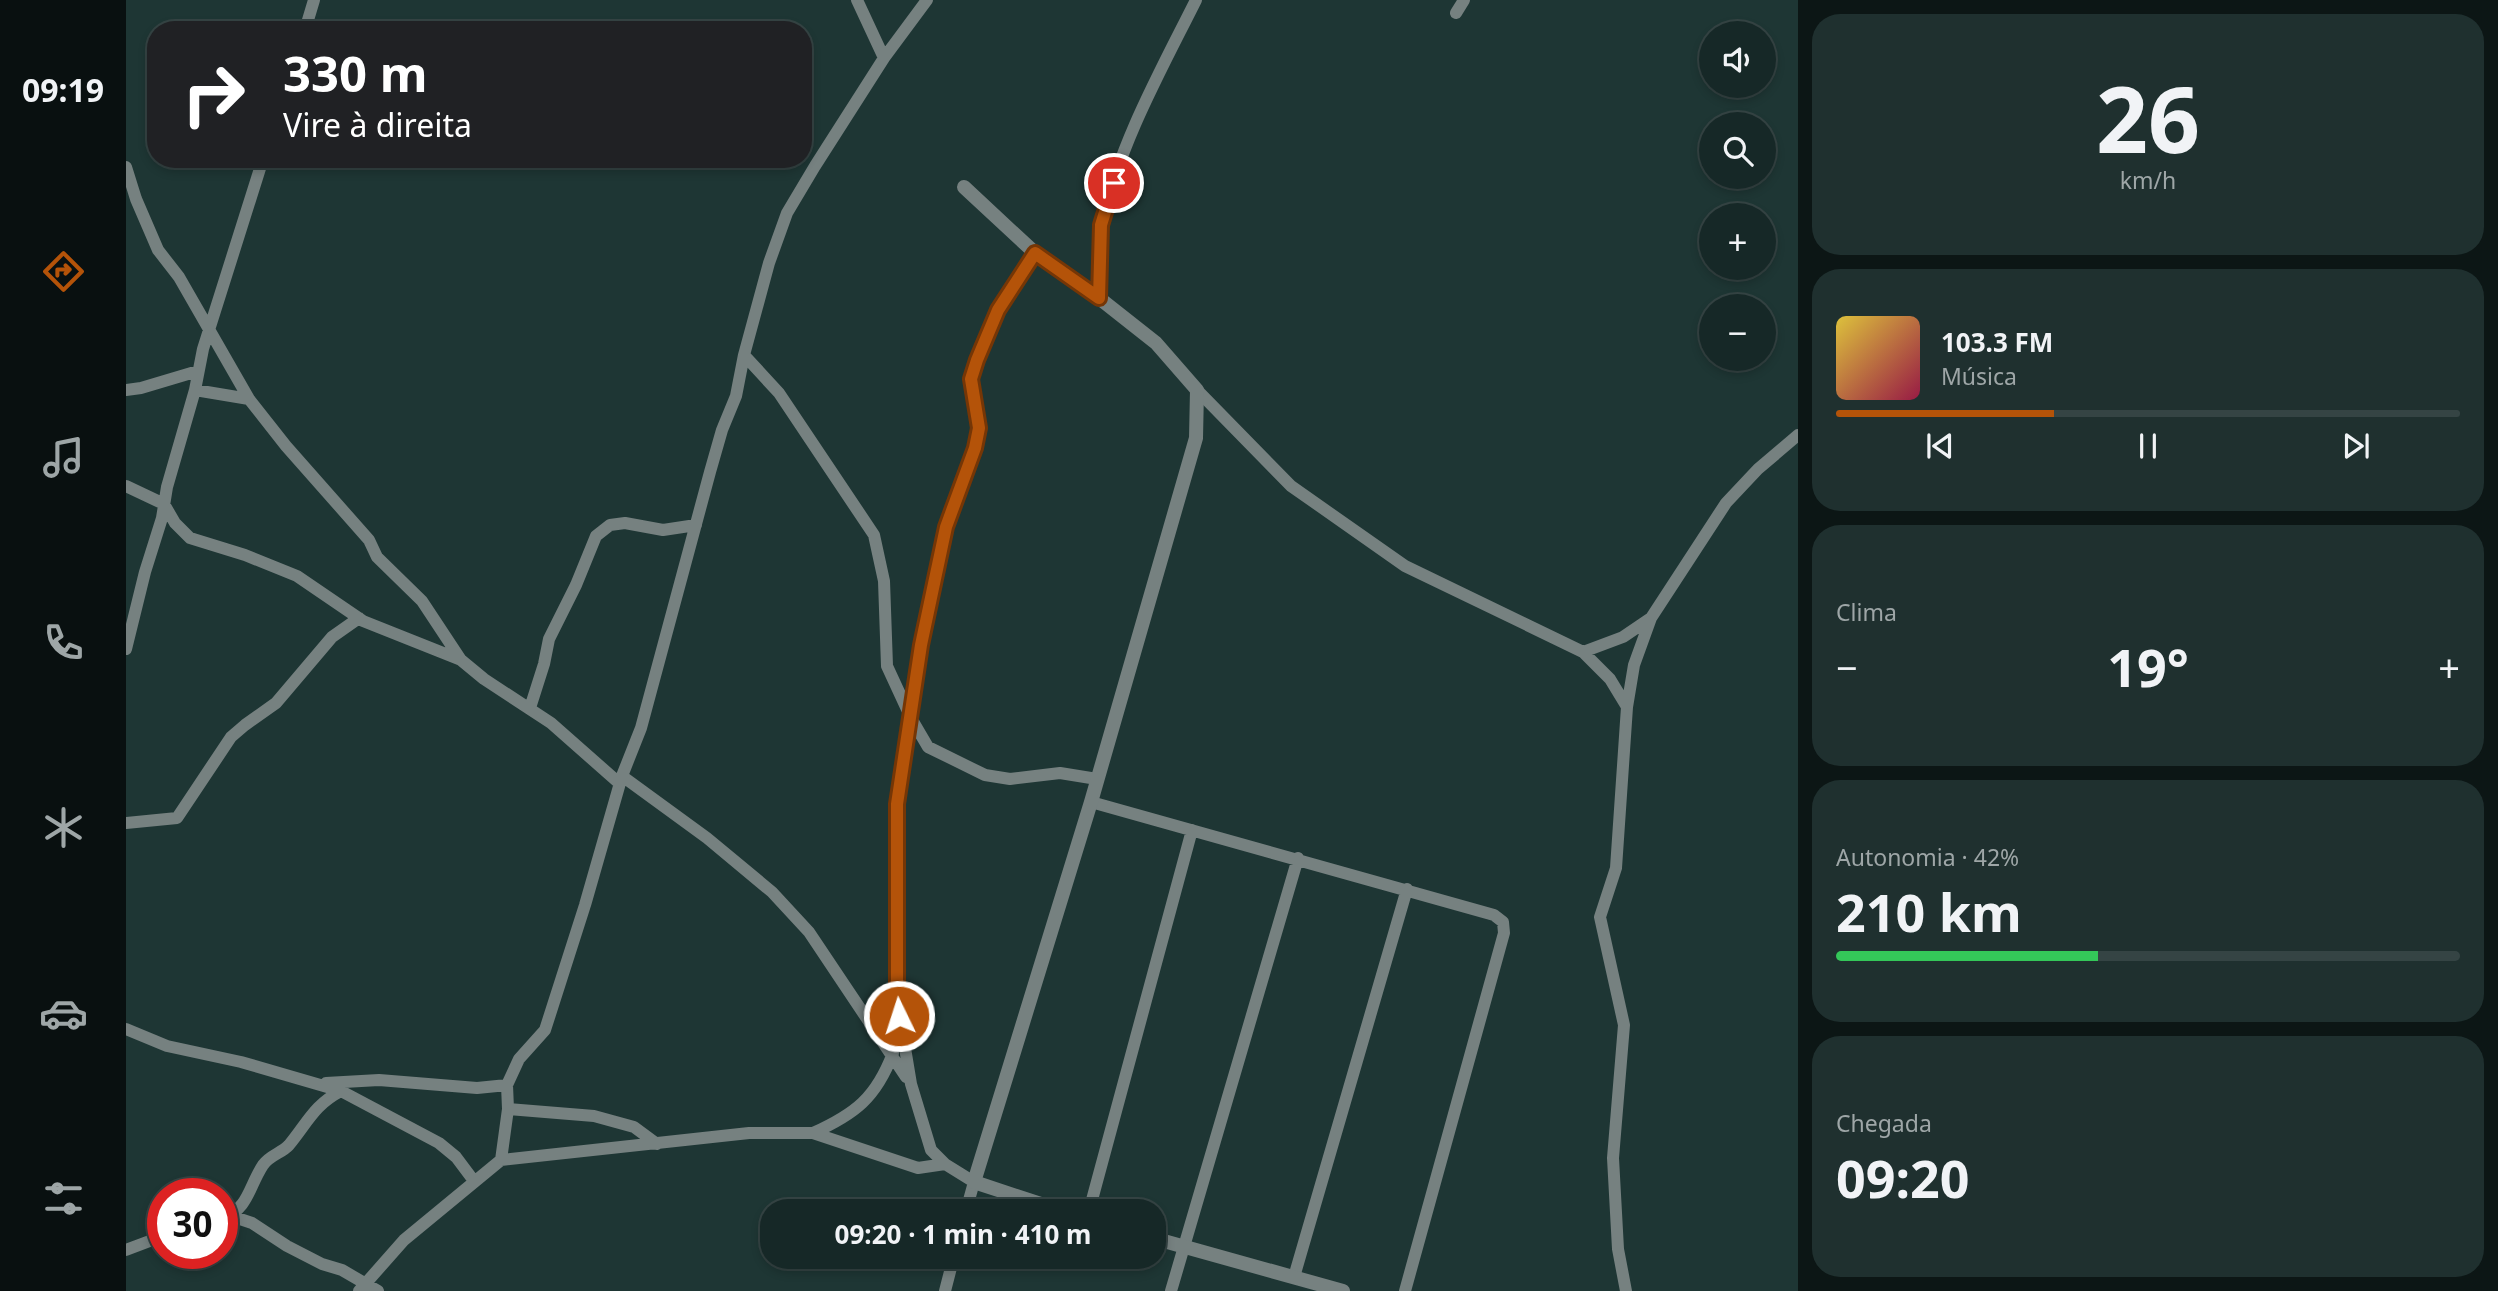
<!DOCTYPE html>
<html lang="pt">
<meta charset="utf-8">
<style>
:root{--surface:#162827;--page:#1f302f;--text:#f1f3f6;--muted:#9ea6a7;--line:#354444;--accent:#b45309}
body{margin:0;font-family:"Noto Sans",sans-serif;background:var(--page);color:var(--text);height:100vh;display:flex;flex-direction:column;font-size:26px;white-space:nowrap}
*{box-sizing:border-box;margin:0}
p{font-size:23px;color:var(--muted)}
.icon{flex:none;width:38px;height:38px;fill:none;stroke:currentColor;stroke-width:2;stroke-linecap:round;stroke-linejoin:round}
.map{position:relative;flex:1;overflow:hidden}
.sheet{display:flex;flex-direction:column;gap:14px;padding:14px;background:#0c1615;width:700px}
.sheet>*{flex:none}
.hud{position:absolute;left:21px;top:21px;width:665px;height:147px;border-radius:28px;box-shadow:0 4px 10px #0003,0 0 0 2px var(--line);background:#202124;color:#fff;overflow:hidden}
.controls{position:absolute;left:1573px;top:21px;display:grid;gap:14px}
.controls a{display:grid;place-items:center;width:77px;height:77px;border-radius:50%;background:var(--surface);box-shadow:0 4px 10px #0003,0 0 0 2px var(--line);font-size:35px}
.speed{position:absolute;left:21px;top:1178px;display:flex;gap:14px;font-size:35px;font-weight:700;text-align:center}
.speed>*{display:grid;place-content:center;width:91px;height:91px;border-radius:50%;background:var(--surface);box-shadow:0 4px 10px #0003,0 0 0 2px var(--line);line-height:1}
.speed .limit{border:10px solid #d22;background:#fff;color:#111}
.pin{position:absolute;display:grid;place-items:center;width:60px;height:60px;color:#fff;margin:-30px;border:4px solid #fff;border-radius:50%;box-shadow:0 2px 7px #0007}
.me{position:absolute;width:77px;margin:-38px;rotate:356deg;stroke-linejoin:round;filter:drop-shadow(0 0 5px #0008)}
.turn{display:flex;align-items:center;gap:24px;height:147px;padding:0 21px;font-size:32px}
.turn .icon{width:91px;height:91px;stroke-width:2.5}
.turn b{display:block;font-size:49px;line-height:60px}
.big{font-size:52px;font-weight:700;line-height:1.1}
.sheet .widget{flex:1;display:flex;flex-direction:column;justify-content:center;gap:10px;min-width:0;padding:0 24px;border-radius:28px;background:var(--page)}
.sheet .dial{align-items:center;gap:0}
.dial b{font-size:91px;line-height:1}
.song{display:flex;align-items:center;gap:21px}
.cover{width:84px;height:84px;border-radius:10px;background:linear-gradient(135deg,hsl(50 70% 55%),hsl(340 70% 35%))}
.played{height:7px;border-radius:4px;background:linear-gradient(90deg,var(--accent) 35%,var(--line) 35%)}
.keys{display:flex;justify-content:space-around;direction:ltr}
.heat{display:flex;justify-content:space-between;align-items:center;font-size:38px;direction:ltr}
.charge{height:10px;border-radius:5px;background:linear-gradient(90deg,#34c759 42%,var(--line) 0)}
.trip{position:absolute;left:634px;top:1199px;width:406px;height:70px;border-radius:28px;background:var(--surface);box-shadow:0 4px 10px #0003,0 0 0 2px var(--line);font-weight:700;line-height:70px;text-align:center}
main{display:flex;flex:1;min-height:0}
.tabs{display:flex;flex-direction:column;width:126px;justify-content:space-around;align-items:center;background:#091010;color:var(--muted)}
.tabs .icon{width:49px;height:49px}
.tabs .on{color:var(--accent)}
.tabs b{font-size:32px;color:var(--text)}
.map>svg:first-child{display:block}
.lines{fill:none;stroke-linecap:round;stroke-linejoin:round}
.minor{stroke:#768180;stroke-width:12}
.tertiary{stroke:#768180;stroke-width:14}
.route-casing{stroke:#753606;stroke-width:18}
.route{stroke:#b45309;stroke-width:12}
</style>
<main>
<nav class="tabs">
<b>09:19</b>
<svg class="icon on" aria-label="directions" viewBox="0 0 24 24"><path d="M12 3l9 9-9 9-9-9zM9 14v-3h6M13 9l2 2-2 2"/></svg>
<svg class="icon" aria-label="music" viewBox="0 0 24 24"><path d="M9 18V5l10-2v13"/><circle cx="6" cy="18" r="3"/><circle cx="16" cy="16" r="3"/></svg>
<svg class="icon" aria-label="phone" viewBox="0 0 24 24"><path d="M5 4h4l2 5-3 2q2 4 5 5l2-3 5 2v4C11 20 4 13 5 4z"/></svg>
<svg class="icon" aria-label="climate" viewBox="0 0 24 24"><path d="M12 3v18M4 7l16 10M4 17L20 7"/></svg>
<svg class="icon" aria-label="car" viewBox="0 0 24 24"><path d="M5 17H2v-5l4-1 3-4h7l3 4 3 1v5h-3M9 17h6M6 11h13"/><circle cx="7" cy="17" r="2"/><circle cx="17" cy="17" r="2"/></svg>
<svg class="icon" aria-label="filters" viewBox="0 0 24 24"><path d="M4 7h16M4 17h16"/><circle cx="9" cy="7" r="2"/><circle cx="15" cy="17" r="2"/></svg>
</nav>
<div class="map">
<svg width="1672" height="1291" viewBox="0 0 1672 1291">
<rect width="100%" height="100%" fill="#1e3634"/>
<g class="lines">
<path class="minor" d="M 731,0 L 758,58
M 1330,13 L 1338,0
M 179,30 L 188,0
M 0,167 L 10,199 L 32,250 L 53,277 L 123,399 L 160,446 L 243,540 L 251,557 L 296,601 L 335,660
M 973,298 C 974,274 970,246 976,222 C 994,143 1034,72 1070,0
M 618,355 L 653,393 L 748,535 L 758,581 L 761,666 L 785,718 L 802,747 L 859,775 L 884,779 L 934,773 L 971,779
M 0,390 L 15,388 L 72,371
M 69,390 L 123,399
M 1071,390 L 1165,486 L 1279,566 L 1457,652 L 1484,679 L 1501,707
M 0,486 L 38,504 L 49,523 L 64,538 L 119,555 L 171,576 L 237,621 L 335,660 L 358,679 L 425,723 L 493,783
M 0,649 L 19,572 L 36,518 L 41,487 L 69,390 L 77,349 L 137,159
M 1457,652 L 1497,637 L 1525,618
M 404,708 L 418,664 L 423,639 L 450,585 L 470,536 L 484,525 L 499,523 L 537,530 L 570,525
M 496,776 L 581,838 L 646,892 L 683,932 L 780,1077
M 965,802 L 1368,915 L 1377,922 L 1378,933 L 1279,1291
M 0,823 L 51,818 L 105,737 L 119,725 L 150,703 L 206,637 L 233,618
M 0,1029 L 41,1046 L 115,1062 L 215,1091 L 313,1143 L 330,1157 L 348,1181
M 200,1083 L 253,1080 L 351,1088 L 381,1085
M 382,1109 L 468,1116 L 508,1127 L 531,1144
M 687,1133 C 729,1114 750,1098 767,1053
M 375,1160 L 623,1133 L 687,1133 L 792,1168 L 819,1164
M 840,1211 L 848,1182 L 819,1164 L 805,1150 L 785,1084 L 771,1000 L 771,804 L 795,645 L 820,527 L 849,448 L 853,428 L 845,379 L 851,360 L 872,311 L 909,253
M 963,1211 L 1066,830
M 105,1216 L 126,1223 L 161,1246 L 196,1264 L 216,1270 L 252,1291
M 96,1220 C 124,1206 122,1188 137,1165 C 144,1155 156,1153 163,1145 C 182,1122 188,1105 215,1091
M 0,1250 L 37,1236
M 1168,1277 L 1281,889
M 233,1291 L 278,1240 L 375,1160 L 382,1109 L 381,1085 L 393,1059 L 419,1030 L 459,905 L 496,776 L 515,728 L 584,472 L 596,430 L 610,396 L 618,355 L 643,263 L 661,213 L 689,166 L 758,58 L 801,0
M 819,1291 L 828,1256
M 1045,1291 L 1172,858
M 1500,1291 L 1492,1249 L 1487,1158 L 1498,1025 L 1474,917 L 1490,868 L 1501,707 L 1508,665 L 1525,618 L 1600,503 L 1632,469 L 1672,435"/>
<path class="tertiary" d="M 838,187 L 909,253 L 973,298 L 1030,343 L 1071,390 L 1070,438 L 965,802 L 848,1182 L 936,1211
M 1027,1238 L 1217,1291"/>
</g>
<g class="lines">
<defs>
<path id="route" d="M 773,1016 L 771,999 L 771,804 L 795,645 L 820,527 L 849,448 L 853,428 L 845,379 L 851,360 L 872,310 L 909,253 L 973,298 L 975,225 L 988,183"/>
</defs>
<use href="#route" class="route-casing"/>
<use href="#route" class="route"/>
</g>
</svg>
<div class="controls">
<a><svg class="icon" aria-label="sound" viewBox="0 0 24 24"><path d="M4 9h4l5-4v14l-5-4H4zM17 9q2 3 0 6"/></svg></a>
<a><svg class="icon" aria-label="search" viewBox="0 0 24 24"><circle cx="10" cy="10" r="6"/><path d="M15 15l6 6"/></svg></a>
<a>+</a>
<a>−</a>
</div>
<div class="speed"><div class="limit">30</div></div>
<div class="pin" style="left:988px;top:183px;background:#d93025"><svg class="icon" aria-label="arrive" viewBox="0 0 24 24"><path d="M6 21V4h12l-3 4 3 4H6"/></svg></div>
<svg class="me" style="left:773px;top:1016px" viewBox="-20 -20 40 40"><circle r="17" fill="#b45309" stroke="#fff" stroke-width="3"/><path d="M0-11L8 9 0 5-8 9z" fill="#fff"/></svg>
<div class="trip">09:20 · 1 min · 410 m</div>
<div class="hud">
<div class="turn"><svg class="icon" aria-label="right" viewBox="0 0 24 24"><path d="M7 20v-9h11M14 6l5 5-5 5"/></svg><div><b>330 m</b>Vire à direita</div></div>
</div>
</div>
<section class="sheet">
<div class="widget dial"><b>26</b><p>km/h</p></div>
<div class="widget">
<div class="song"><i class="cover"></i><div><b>103.3 FM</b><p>Música</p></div></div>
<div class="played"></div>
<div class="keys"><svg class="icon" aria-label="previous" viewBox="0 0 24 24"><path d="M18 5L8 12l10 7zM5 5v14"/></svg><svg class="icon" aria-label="pause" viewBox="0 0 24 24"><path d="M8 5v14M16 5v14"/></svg><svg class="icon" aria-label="next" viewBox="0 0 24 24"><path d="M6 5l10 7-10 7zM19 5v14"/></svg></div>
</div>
<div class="widget"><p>Clima</p>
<div class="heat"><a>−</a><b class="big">19°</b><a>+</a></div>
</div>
<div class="widget"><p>Autonomia · 42%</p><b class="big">210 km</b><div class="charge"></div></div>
<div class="widget"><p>Chegada</p><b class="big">09:20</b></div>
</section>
</main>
